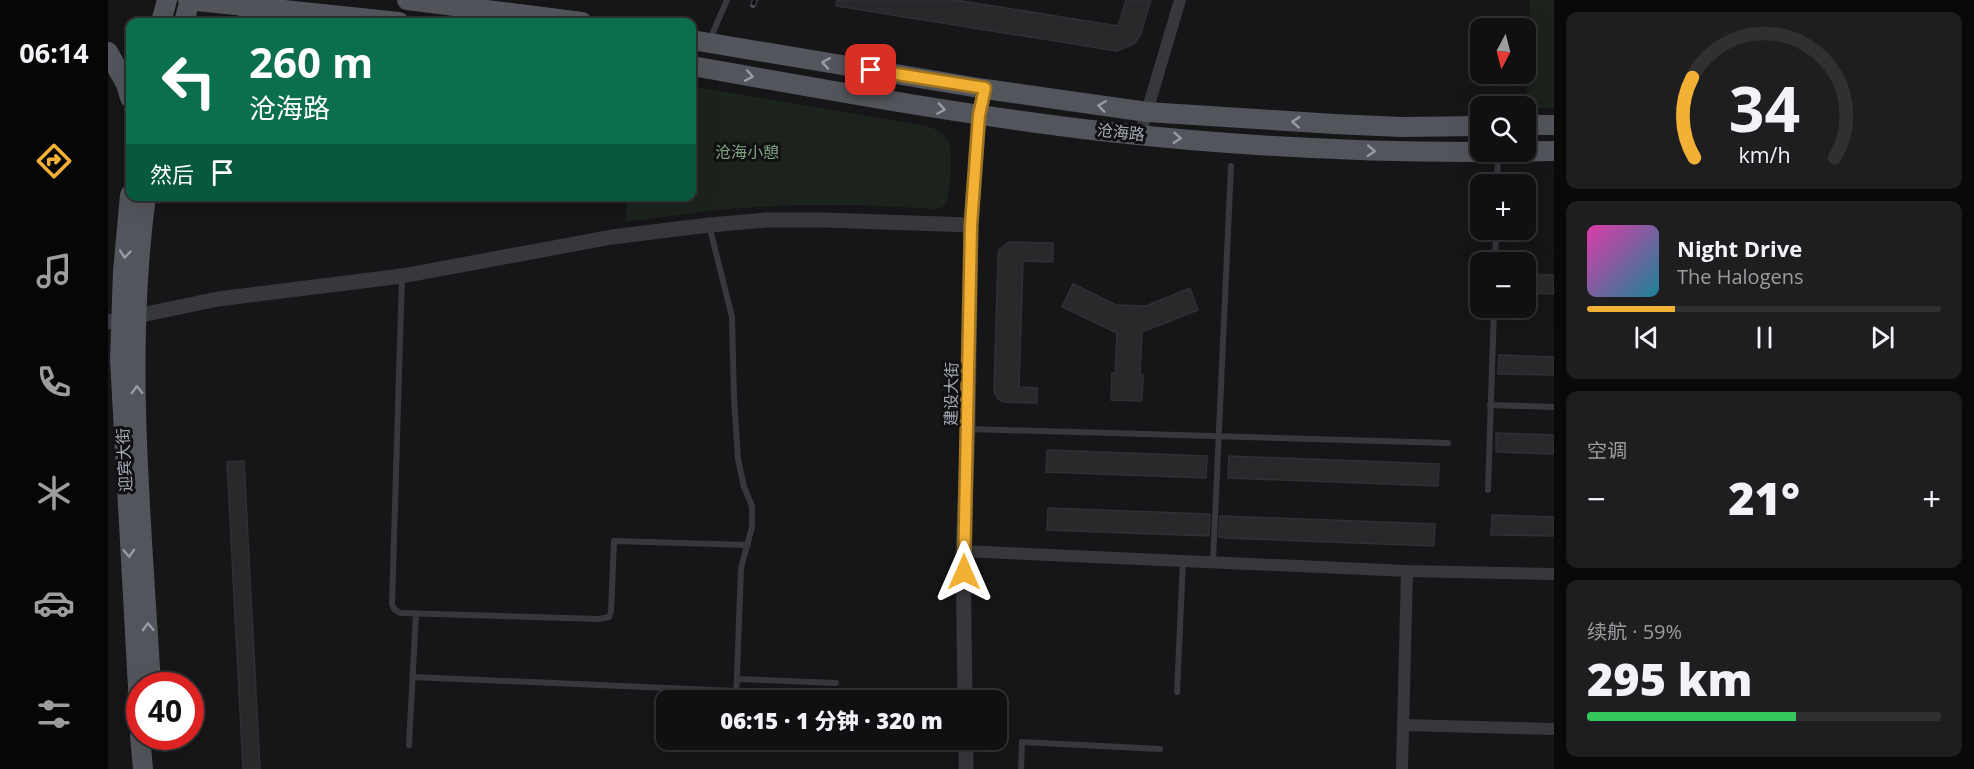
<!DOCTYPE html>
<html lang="zh">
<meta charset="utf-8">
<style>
:root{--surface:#101012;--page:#1e1e20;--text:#f1f3f6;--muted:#9c9d9f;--line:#303032;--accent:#f2b134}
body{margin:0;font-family:"Open Sans","Noto Sans SC",sans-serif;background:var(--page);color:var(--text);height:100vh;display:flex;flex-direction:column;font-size:22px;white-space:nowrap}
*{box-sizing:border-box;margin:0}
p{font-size:20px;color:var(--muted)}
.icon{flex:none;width:33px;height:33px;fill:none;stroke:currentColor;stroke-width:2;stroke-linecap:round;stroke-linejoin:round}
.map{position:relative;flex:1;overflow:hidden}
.sheet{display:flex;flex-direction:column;gap:12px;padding:12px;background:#09090a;width:420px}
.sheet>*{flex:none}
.hud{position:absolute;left:18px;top:18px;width:570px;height:183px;border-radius:12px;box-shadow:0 6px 24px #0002,0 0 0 2px var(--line);background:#0b6e4f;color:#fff;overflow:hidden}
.needle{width:39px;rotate:187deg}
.fabs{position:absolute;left:1362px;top:18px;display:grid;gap:12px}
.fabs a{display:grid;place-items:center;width:66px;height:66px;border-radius:12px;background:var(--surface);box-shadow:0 6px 24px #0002,0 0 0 2px var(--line);font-size:30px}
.speed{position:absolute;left:18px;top:672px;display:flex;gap:12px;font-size:30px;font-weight:700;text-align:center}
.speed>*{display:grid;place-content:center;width:78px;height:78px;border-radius:50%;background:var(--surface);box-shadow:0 6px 24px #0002,0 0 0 2px var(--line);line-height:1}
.speed .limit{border:9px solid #d22;background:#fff;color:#111}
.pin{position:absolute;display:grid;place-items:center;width:51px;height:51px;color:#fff;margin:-26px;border-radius:12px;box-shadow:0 3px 9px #0006}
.me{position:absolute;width:66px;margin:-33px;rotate:0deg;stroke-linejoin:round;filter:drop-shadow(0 0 4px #0008)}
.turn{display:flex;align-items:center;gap:21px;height:126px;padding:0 24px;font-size:27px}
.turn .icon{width:78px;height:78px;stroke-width:2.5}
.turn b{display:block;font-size:42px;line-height:51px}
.then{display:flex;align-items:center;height:57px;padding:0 24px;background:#0003;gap:12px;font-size:22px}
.big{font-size:45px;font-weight:800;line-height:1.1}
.sheet .tile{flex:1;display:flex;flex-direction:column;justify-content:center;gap:9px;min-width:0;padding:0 21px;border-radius:12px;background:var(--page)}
.sheet .dial{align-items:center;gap:0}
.dial svg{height:156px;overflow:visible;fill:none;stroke:var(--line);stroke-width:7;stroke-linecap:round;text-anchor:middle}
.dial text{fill:var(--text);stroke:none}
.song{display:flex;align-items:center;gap:18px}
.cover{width:72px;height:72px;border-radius:9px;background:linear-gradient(135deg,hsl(320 70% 55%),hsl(190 70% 35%))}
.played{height:6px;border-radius:3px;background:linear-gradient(90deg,var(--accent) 25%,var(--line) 25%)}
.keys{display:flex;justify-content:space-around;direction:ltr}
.heat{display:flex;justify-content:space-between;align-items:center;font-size:33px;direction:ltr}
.charge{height:9px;border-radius:4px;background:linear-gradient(90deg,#34c759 59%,var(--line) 0)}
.trip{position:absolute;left:548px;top:690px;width:351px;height:60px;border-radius:12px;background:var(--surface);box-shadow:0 6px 24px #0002,0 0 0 2px var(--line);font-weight:800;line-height:60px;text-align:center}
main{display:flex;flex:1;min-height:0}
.menu{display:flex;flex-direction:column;width:108px;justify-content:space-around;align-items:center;background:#060607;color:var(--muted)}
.menu .icon{width:42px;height:42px}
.menu .on{color:var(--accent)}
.menu b{font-size:27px;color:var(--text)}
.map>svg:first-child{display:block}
.green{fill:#1c231d}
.building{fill:#29292c;stroke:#303034;stroke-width:1.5}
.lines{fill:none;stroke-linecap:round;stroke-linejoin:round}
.service{stroke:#37383d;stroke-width:6}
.minor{stroke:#37383d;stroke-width:12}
.tertiary{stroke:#37383d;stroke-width:15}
.primary{stroke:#53555c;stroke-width:20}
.rail-casing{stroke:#4a4c52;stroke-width:6}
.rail{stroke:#111113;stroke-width:4;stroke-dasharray:11;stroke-linecap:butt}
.oneway{stroke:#979ba6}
.route-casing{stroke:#9d7322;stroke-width:15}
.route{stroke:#f2b134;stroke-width:10}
.labels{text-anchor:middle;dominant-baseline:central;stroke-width:6;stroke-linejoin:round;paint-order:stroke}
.street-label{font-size:16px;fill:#a8adb8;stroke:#111113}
.park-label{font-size:16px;fill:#7fa381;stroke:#111113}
</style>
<main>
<nav class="menu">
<b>06:14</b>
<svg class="icon on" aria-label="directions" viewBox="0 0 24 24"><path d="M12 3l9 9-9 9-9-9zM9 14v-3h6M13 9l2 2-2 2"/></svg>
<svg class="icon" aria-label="music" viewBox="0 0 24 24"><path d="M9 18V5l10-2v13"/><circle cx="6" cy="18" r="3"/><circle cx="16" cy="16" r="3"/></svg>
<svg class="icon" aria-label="phone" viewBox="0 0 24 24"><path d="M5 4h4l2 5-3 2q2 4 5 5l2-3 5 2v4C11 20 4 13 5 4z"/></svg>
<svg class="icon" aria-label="climate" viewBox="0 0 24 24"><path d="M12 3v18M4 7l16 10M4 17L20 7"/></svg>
<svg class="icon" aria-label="car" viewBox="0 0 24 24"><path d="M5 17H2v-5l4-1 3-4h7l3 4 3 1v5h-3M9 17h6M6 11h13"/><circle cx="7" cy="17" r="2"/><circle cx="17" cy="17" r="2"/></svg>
<svg class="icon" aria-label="filters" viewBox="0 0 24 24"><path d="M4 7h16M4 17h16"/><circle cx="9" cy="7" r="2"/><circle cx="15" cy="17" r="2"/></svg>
</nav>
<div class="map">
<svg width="1446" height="769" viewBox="0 0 1446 769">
<rect width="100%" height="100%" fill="#161618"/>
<path class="green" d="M 1422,0 L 1446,0 L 1446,108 L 1418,109 Z
M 584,86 L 819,126 C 827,129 837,133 841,143 C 844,151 843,199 837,205 C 835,207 832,208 829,209 L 751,205 L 685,205 L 617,209 L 517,222 L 520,197 L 584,196 Z"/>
<path class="building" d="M 729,0 L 848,0 L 1010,26 L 1018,0 L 1043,0 L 1032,36 L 1026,44 L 1009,51 L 728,6 Z
M 901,242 L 945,243 L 945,262 L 915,261 L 911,387 L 929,388 L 929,403 L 895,402 L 890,399 L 886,391 L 890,257 L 891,250 Z
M 1418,274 L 1446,275 L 1446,294 L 1418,293 Z
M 965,284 L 1008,305 L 1038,306 L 1082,288 L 1090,310 L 1034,332 L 1032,374 L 1035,375 L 1034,401 L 1003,400 L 1004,373 L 1007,373 L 1009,333 L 954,307 Z
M 1391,355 L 1446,357 L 1446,375 L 1390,374 Z
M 1388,433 L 1446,435 L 1446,454 L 1388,452 Z
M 939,450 L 1099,456 L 1098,478 L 938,472 Z
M 1121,456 L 1331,464 L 1330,486 L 1120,478 Z
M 136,461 L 152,769 L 135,769 L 119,462 Z
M 940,508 L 1100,514 L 1102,515 L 1101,536 L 939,530 Z
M 1384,515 L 1446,517 L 1446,536 L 1383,535 Z
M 1112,516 L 1327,524 L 1326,546 L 1117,538 L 1111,537 Z"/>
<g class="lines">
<path class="service" d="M 602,39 L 619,0
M 1389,184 L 1390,155
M 601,225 L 624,317 L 626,399 L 630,459 L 636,487 L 644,506 L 644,527 L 633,568 L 628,700
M 1387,262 L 1388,230
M 294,276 L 284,604 L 286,609 L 292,613 L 491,619 L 501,617 L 503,612 L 506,541 L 640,545
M 1382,405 L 1446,407
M 861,429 L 1340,443
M 1380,490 L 1386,308
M 1105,562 L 1123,166
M 305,677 L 628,691
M 629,679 L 728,683
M 1069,692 L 1075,561
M 301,745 L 308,613
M 913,769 L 914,742 L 1052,749"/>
<path class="minor" d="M 1032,135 L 1072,0
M 855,551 L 1299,571 L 1446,574
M 1295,725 L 1446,729
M 1294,769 L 1299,571"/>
<path class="tertiary" d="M 0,322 L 110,299 L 294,276 L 504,237 L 601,225 L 659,220 L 716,220 L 863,225
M 857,700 L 855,551 L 860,429 L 863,225 L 871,115 L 877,89
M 858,740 L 858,769"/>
<path class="primary" d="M 80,0 L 291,22
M 299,0 L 474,22
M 53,22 L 59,0
M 76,22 L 82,0
M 138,22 L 169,11
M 584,40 L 877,89 L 1039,112 L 1226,124 L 1293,127 L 1372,126
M 0,52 L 18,84 L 22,98
M 584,66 C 719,90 855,115 992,131 C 1143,148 1294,155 1446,151
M 1418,125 L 1446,125
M 22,195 L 15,272 L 12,359 L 32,724
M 38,196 C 16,357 34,525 43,686
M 32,736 L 35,769"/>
<defs>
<path id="rail" d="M 645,5 L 647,0"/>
</defs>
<use href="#rail" class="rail-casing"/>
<use href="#rail" class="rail"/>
</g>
<defs><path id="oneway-chevron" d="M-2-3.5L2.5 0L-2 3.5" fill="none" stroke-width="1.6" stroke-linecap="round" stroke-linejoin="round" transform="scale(1.5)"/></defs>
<g class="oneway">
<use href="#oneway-chevron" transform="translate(718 63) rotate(-171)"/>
<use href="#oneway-chevron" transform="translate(641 76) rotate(10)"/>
<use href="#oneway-chevron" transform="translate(994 106) rotate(-172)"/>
<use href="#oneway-chevron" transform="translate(833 109) rotate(9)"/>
<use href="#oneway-chevron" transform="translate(1188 122) rotate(-176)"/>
<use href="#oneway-chevron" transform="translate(1069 138) rotate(5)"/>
<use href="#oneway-chevron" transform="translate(1263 151) rotate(3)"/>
<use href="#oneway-chevron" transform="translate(17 254) rotate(96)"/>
<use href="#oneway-chevron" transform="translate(29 390) rotate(-91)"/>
<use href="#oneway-chevron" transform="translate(21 553) rotate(87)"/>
<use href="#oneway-chevron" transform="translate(40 627) rotate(-93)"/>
</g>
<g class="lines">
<defs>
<path id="route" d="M 763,70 L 877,88 L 871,115 L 863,225 L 856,572"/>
</defs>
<use href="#route" class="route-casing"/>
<use href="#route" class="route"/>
</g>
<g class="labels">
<g class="street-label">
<text transform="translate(1013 132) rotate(6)">沧海路</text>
<text transform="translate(843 394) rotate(-89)">建设大街</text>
<text transform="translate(16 460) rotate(-93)">迎宾大街</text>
</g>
<g class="park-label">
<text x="639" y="152">沧海小憩</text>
</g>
</g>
</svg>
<div class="fabs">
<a><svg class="needle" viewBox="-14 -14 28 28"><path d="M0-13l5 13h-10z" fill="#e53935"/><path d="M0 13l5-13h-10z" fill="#9c9d9f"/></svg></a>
<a><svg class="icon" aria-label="search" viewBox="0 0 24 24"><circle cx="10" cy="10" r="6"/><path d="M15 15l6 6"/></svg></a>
<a>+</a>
<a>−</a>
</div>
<div class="speed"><div class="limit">40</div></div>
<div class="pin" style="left:763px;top:70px;background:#d93025"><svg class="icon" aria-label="arrive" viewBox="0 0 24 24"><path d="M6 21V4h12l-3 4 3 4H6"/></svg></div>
<svg class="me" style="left:856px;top:572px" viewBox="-20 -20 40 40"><path d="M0-17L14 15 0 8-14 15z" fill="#f2b134" stroke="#fff" stroke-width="4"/></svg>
<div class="trip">06:15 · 1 分钟 · 320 m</div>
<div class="hud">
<div class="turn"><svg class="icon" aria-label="left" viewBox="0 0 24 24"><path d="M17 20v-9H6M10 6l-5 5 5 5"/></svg><div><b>260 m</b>沧海路</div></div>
<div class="then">然后<svg class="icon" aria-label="arrive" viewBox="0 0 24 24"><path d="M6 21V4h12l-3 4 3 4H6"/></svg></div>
</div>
</div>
<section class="sheet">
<div class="tile dial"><svg viewBox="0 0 100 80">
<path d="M14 69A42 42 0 1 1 86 69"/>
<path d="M14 69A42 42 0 0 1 13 28" stroke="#f2b134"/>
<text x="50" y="56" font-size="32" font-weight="700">34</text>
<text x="50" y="72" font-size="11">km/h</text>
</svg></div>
<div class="tile">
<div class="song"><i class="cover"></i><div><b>Night Drive</b><p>The Halogens</p></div></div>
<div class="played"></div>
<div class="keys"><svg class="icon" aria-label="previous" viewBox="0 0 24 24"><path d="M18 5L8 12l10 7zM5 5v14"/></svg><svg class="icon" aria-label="pause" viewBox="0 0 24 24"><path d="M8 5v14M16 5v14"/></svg><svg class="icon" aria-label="next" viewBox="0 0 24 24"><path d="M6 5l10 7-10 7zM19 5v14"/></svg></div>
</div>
<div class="tile"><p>空调</p>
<div class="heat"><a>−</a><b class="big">21°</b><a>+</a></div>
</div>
<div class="tile"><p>续航 · 59%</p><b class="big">295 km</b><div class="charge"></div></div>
</section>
</main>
